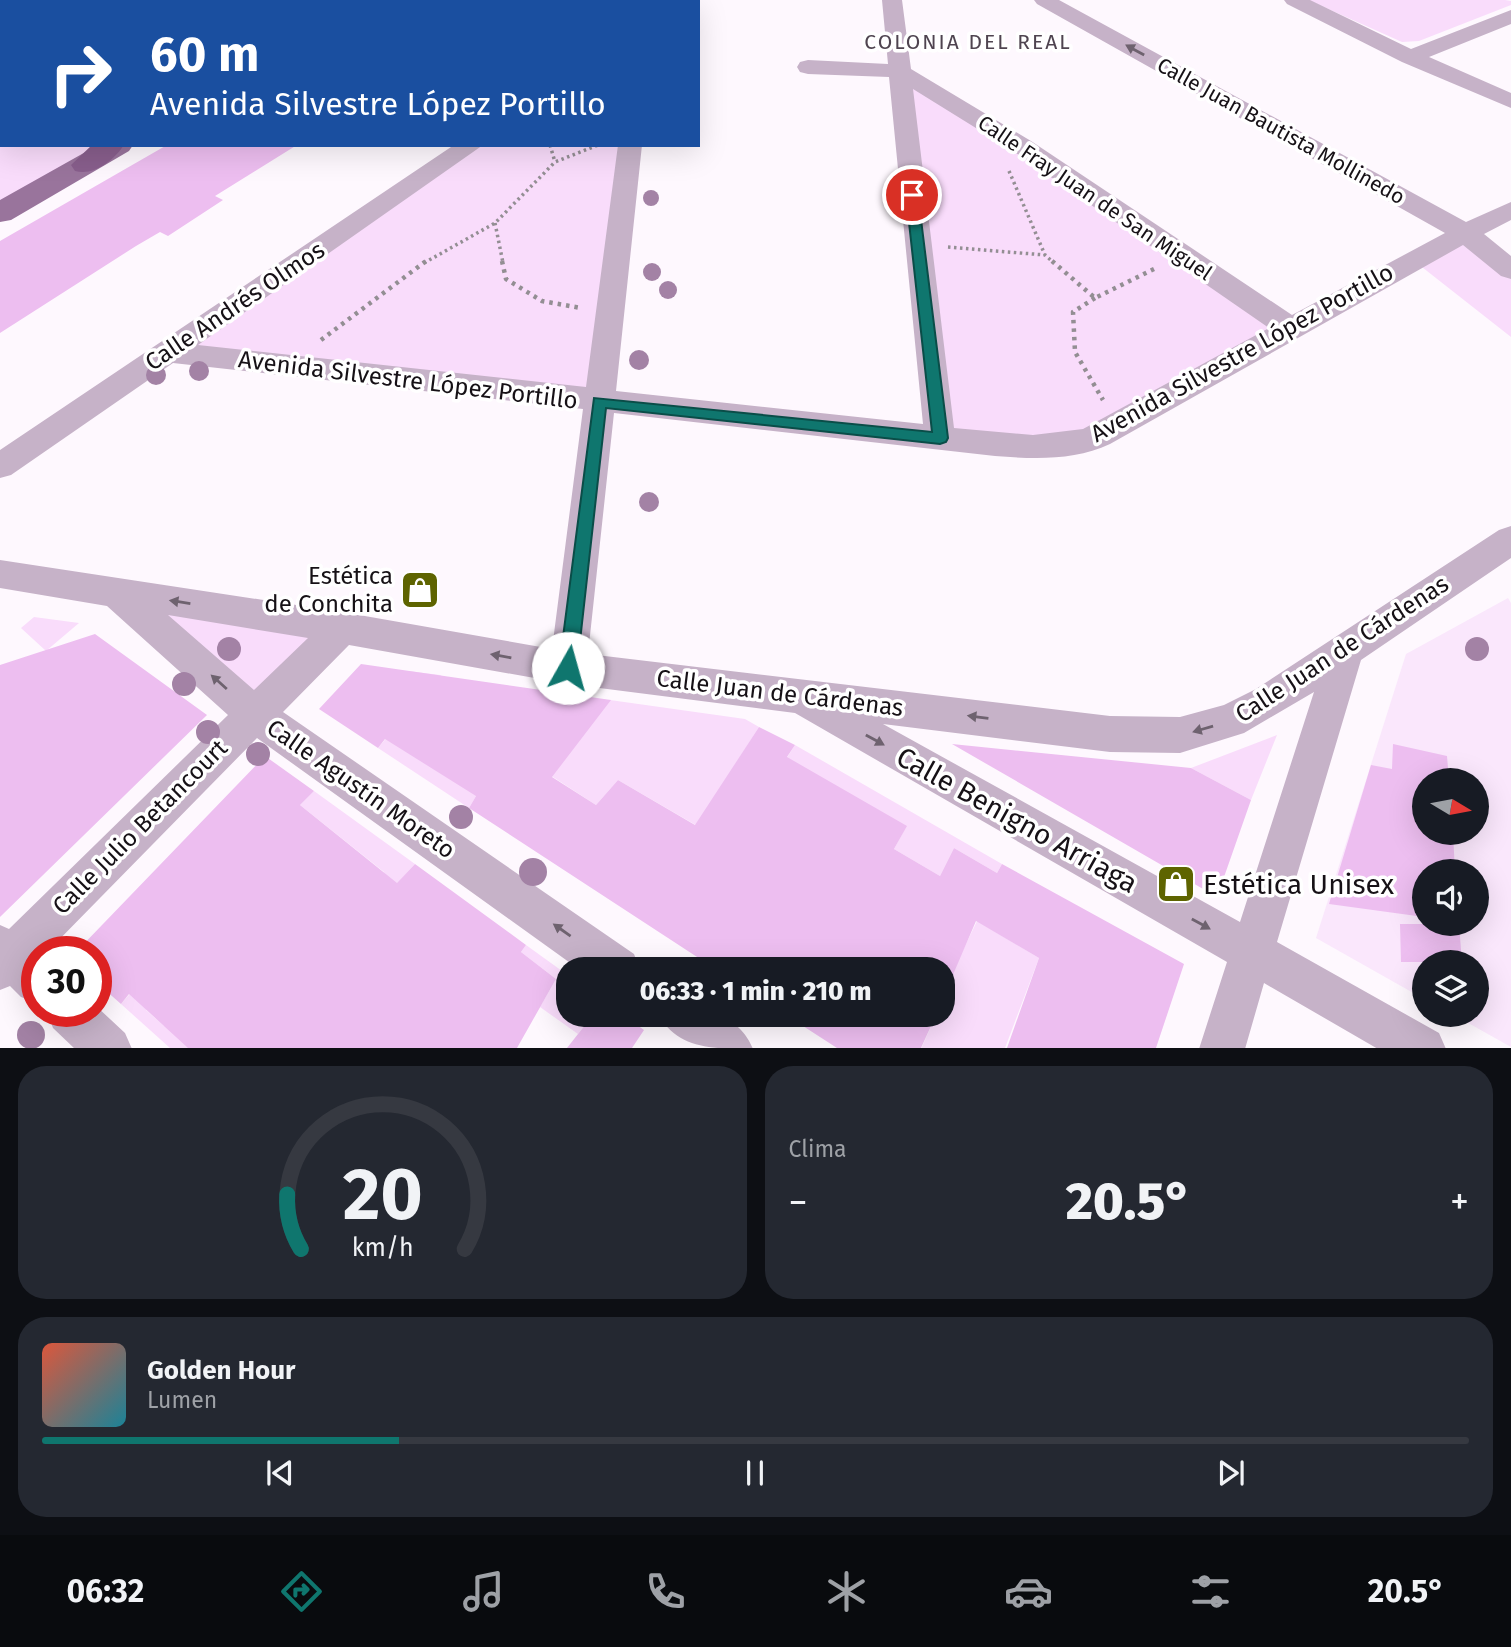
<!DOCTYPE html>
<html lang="es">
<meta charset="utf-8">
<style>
:root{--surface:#171b24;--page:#242831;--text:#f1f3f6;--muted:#9ea1a6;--line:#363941;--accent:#0f766e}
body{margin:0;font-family:"Fira Sans",sans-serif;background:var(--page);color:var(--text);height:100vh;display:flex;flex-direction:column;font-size:26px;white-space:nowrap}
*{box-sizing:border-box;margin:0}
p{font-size:23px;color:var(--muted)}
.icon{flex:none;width:38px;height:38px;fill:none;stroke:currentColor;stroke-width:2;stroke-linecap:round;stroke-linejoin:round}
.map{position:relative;height:1048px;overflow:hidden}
.details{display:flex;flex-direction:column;gap:18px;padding:18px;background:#0d0f14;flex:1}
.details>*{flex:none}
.banner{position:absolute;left:0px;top:0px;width:700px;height:147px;box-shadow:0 7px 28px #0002;background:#1a4fa0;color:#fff;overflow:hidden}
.needle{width:46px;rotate:100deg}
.controls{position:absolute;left:1412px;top:768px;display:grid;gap:14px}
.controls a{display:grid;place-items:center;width:77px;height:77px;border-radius:50%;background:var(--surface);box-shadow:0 7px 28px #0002;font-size:35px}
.speed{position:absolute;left:21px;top:936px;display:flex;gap:14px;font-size:35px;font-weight:700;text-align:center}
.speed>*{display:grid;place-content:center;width:91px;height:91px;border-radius:50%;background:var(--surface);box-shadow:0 7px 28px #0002;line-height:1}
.speed .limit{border:10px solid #d22;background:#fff;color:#111}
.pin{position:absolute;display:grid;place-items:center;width:60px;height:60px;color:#fff;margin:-30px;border:4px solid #fff;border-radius:50%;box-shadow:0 2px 7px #0007}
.me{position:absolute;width:77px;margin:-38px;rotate:7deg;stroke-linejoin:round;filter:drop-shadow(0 0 5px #0008)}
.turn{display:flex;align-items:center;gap:24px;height:147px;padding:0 35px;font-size:32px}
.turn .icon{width:91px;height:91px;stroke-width:2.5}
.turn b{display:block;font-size:49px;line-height:60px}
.big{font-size:52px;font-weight:800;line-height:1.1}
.details .widget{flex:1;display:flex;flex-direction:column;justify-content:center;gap:10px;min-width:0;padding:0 24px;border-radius:28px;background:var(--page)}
.details .dial{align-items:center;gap:0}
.dial svg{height:182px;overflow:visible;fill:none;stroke:var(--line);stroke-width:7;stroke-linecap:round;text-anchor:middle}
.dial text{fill:var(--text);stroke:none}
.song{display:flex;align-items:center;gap:21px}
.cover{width:84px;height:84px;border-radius:10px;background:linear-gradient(135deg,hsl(10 70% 55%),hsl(190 70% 35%))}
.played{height:7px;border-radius:4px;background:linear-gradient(90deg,var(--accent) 25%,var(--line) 25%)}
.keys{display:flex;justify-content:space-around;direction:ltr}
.heat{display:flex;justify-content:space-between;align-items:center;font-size:38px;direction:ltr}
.details .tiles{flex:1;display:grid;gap:18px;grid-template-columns:1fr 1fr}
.widget:last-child{grid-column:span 2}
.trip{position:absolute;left:556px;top:957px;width:399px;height:70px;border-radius:28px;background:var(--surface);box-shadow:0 7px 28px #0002;font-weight:800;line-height:70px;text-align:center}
.tab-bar{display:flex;height:112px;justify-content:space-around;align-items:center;background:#090b0e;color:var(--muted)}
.tab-bar .icon{width:49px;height:49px}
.tab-bar .on{color:var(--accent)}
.tab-bar b{font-size:32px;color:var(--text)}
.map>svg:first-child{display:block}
.built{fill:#fae7fc;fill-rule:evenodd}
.green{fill:#f9dcfb}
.building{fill:#edbef0}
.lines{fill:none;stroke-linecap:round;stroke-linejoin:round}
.path-far1{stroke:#938e93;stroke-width:3.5;stroke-dasharray:2.5 3.5;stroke-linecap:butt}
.path{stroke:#938e93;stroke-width:4.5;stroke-dasharray:3.5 5;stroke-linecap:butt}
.minor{fill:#c6b2c8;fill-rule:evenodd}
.major{fill:#99749c;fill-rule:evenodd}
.highway{fill:#885e8c;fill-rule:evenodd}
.tree{fill:#a382a5}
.oneway{fill:#6e626f}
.route{fill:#0f766e;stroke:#0a4d48;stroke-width:2}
.labels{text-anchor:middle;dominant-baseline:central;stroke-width:7;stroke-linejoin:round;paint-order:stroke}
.far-neighbourhood-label{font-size:21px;letter-spacing:2px;fill:#4f4450;stroke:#fff}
.far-street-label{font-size:21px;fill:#161116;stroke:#fff}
.street-label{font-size:24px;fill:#161116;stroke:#fff}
.poi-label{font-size:24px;fill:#161116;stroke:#fff;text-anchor:end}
.near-street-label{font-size:28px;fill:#161116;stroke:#fff}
.near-poi-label{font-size:28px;fill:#161116;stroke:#fff;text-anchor:start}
</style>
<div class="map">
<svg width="1511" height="1049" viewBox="0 0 1511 1049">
<rect width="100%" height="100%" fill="#fef8fe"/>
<path class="built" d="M 1508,598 L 1511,603 L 1511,1047 L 1454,1015 L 1477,1015 L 1477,962 L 1424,962 L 1424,999 L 1316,938 L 1406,654 ZM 1424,780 L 1477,780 L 1477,833 L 1424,833 ZM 1424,872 L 1477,872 L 1477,924 L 1424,924 Z"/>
<path class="green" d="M 1308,0 L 1505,0 L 1511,1 L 1511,5 L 1419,41 L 1402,42 Z
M 899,71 L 1290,328 L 1089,439 L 940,438 Z
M 0,132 L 2,145 L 119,145 L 0,213 Z
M 471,145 L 630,145 L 600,402 L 168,352 Z
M 1464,232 L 1511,270 L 1511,337 L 1413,260 Z
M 116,592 L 342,628 L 253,713 Z
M 34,617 L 79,623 L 46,651 L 21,628 Z
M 408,671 L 440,675 L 489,704 L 476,796 L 469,808 L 378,748 L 426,691 L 386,694 Z
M 610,700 L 745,719 L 759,727 L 708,807 L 706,831 L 618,780 L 596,805 L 513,751 Z
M 1277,735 L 1251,800 L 1191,768 Z
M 795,745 L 1002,864 L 997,873 L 954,848 L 940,876 L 894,849 L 906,827 L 776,775 Z
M 314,791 L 415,864 L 390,891 L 384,872 L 300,805 Z
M 977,921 L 1039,958 L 1005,1048 L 921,1049 L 936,1015 L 943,1015 L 943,992 Z
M 526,945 L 569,976 L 569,1015 L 593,1015 L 578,1034 L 540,1007 L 556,979 L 521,952 Z
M 155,965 L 146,1010 L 164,1026 L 186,999 L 219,1028 L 202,1048 L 170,1048 L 121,1004 Z"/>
<path class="building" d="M 167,145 L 297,145 L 215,196 L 223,200 L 168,236 L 160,232 L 136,246 L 0,333 L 0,241 Z
M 95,634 L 207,715 L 0,917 L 0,665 Z
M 361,664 L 611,700 L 552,777 L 596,805 L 618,780 L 695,825 L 759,727 L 795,745 L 787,757 L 907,826 L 894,849 L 940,876 L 954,848 L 997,873 L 1002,864 L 1184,964 L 1156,1048 L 1007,1048 L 1039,958 L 976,921 L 943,998 L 943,970 L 717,970 L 469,808 L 476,796 L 385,739 L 378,748 L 319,709 Z
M 952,744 L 1191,768 L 1251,800 L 1217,897 Z
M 1393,744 L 1447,756 L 1449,780 L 1424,780 L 1424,833 L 1453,833 L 1455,872 L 1424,872 L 1424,917 L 1329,904 L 1371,765 L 1392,769 Z
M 265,756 L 314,791 L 300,805 L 397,883 L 415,864 L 526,945 L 521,952 L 556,979 L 517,1048 L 188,1048 L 129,994 L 121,1004 L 96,982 L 96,952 L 76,952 Z
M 1400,924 L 1459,924 L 1462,962 L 1401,962 Z
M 593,1015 L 623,1015 L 644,1030 L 632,1048 L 567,1048 Z
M 786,1015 L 936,1015 L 921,1048 L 837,1048 Z"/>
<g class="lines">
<path class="path-far1" d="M 550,145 L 555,162
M 1009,171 L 1045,255 L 1054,263
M 495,223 L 503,263
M 948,247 L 1045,255
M 424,263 L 495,223 L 555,162 L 598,145"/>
<path class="path" d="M 502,261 L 506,279 L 542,301 L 581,308
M 1052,261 L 1095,298 L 1154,269
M 1095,298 L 1073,312 L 1075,352 L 1103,400
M 321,340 L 426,261"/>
<path class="minor" d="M 637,0 L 657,0 L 636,2 Z
M 882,0 L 902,0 L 911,69 L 1031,141 L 1292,315 L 1445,233 L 1037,4 L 1034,0 L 1059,0 L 1466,222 L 1511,202 L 1511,220 L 1484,234 L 1511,256 L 1511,279 L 1501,276 L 1463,245 L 1110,444 C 1074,461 1034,459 995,456 L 614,413 L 588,654 L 1110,716 L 1180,717 L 1224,705 L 1256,689 L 1499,530 L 1511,526 L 1511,558 L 1361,660 L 1277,942 L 1439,1033 L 1446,1049 L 1378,1049 L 1264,983 L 1245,1049 L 1199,1049 L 1227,962 L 795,713 L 568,684 L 349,645 L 283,712 L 634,954 L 640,970 L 580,970 L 257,738 L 47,952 L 37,952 L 37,1003 L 21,997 L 10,986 L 0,990 L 0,925 L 9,929 L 228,715 L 107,606 L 0,588 L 0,560 L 342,612 L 552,649 L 583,409 L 173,363 L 11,475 L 0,478 L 0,450 L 454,145 L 483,145 L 198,345 L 586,387 L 618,145 L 642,145 L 616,391 L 923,424 L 889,77 L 808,74 L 800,72 L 797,67 L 800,62 L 808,60 L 888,64 ZM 913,89 L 1013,151 L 1269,328 L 1083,429 L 1033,435 L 954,428 ZM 168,615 L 308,638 L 254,690 ZM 1314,692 L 1240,922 L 883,724 L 1110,752 L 1180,753 L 1244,733 Z
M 1284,0 L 1310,0 L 1411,49 L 1511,10 L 1511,24 L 1429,57 L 1511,93 L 1511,108 L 1402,62 L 1287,4 Z
M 0,14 L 2,14 L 2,27 L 0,27 Z
M 96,1006 L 125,1033 L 132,1049 L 75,1049 L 53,1028 L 47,1012 L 96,1012 Z
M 659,1015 C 698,1015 735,1006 753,1049 C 714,1049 677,1049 659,1015 Z"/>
<path class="major" d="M 110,0 L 137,0 L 109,2 Z
M 363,0 L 389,0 L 362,2 Z
M 98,145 L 133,145 L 129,151 L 11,220 L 0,222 L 0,200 Z"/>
<path class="highway" d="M 141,0 L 167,0 L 140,2 Z
M 173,0 L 200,0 L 172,2 Z
M 223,0 L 249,0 L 222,2 Z
M 325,0 L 352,0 L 324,2 Z
M 2,55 L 2,71 L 0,72 L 0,56 Z
M 0,111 L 2,111 L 0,128 Z
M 92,145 L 124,145 C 113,161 94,176 75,171 L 71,165 Z"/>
</g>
<g class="tree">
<circle cx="651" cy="198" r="8"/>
<circle cx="652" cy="272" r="9"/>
<circle cx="668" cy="290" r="9"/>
<circle cx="639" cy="360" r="10"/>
<circle cx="199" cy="371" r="10"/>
<circle cx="156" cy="375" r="10"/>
<circle cx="649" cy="502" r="10"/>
<circle cx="229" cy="649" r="12"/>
<circle cx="1477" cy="649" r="12"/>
<circle cx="184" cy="684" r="12"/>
<circle cx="208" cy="732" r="12"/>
<circle cx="258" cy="754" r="12"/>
<circle cx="461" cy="817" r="12"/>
<circle cx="533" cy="872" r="14"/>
<circle cx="31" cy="1035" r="14"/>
</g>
<defs><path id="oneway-solid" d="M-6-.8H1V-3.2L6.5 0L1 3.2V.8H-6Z" transform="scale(1.75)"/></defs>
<g class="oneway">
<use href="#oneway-solid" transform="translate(1135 50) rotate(-151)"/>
<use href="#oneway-solid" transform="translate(180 602) rotate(-171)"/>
<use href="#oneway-solid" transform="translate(501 656) rotate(-170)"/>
<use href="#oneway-solid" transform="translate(219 682) rotate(-138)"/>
<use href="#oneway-solid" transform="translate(978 717) rotate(-173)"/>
<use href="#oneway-solid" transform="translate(1203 729) rotate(164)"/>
<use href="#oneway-solid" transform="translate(875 740) rotate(29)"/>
<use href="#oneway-solid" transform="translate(1201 924) rotate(29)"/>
<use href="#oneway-solid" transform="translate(562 930) rotate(-145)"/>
</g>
<path class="route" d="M 912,191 L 918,195 L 948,438 L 946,442 L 940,444 L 606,408 L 577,668 L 574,674 L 568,676 L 562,674 L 559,668 L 594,398 L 932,432 L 906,195 Z"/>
<defs>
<symbol id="shop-square" viewBox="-11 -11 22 22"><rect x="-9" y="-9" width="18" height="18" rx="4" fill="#5e6400" stroke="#fff"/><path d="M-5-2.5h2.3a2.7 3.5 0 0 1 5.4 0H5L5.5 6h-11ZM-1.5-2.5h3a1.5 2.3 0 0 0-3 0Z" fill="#fff"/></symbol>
</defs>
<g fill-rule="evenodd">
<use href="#shop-square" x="398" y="568" width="44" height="44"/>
<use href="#shop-square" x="1154" y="862" width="44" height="44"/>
</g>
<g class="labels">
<g class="far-neighbourhood-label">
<text x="968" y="42">COLONIA DEL REAL</text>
</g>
<g class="far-street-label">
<text transform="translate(1281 131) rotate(29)">Calle Juan Bautista Mollinedo</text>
<text transform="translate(1095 198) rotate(34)">Calle Fray Juan de San Miguel</text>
</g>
<g class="street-label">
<text transform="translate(235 306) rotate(-34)">Calle Andrés Olmos</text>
<text transform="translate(1242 353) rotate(-29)">Avenida Silvestre López Portillo</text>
<text transform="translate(408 380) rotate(7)">Avenida Silvestre López Portillo</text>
<text transform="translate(1342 649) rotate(-33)">Calle Juan de Cárdenas</text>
<text transform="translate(780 693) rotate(7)">Calle Juan de Cárdenas</text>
<text transform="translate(361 789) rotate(35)">Calle Agustín Moreto</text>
<text transform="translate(140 827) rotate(-45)">Calle Julio Betancourt</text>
</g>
<g class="poi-label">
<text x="393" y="576">Estética<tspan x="393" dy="28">de Conchita</tspan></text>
</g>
<g class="near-street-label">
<text transform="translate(1017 820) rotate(29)">Calle Benigno Arriaga</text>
</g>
<g class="near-poi-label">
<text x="1203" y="884">Estética Unisex</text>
</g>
</g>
</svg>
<div class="controls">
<a><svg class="needle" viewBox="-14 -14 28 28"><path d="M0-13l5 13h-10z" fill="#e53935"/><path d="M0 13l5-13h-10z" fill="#9ea1a6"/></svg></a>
<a><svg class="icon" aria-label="sound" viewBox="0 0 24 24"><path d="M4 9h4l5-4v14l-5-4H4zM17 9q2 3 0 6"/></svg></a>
<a><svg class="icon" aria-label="layers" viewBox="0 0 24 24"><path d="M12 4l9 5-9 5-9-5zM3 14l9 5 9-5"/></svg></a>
</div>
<div class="speed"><div class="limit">30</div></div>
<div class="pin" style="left:912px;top:195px;background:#d93025"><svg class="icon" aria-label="arrive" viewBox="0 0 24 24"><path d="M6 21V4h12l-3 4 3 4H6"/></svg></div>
<svg class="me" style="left:568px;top:668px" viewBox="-20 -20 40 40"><circle r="19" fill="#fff"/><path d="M0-13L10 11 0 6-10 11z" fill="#0f766e"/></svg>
<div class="trip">06:33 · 1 min · 210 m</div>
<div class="banner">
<div class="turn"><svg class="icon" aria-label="right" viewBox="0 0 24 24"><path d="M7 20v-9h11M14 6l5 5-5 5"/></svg><div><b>60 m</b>Avenida Silvestre López Portillo</div></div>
</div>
</div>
<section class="details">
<div class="tiles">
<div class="widget dial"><svg viewBox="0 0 100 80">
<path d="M14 69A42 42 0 1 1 86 69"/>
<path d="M14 69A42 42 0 0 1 8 45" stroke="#0f766e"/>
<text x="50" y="56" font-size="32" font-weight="700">20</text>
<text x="50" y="72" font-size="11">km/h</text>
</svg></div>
<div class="widget"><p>Clima</p>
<div class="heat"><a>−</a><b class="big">20.5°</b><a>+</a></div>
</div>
<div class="widget">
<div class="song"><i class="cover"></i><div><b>Golden Hour</b><p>Lumen</p></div></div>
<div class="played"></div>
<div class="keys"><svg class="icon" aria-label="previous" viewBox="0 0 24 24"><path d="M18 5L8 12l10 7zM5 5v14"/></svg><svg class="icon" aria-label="pause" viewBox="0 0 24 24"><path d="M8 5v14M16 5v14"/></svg><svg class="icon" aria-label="next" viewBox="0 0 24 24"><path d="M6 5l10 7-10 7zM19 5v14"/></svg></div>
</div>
</div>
</section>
<nav class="tab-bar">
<b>06:32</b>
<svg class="icon on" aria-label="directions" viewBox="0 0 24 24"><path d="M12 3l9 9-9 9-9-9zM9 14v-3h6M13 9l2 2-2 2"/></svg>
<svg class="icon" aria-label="music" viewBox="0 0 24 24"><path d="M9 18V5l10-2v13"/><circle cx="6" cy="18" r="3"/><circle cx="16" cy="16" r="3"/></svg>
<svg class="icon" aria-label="phone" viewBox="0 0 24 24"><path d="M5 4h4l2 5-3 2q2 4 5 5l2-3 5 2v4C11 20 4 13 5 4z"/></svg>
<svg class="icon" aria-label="climate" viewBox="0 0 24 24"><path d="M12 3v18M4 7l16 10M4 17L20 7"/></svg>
<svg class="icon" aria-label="car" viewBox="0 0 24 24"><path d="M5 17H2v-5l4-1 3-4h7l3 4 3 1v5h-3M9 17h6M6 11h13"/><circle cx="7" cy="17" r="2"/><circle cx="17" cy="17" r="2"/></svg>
<svg class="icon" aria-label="filters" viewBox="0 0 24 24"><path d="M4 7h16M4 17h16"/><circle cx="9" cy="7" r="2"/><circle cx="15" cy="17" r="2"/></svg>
<b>20.5°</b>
</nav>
